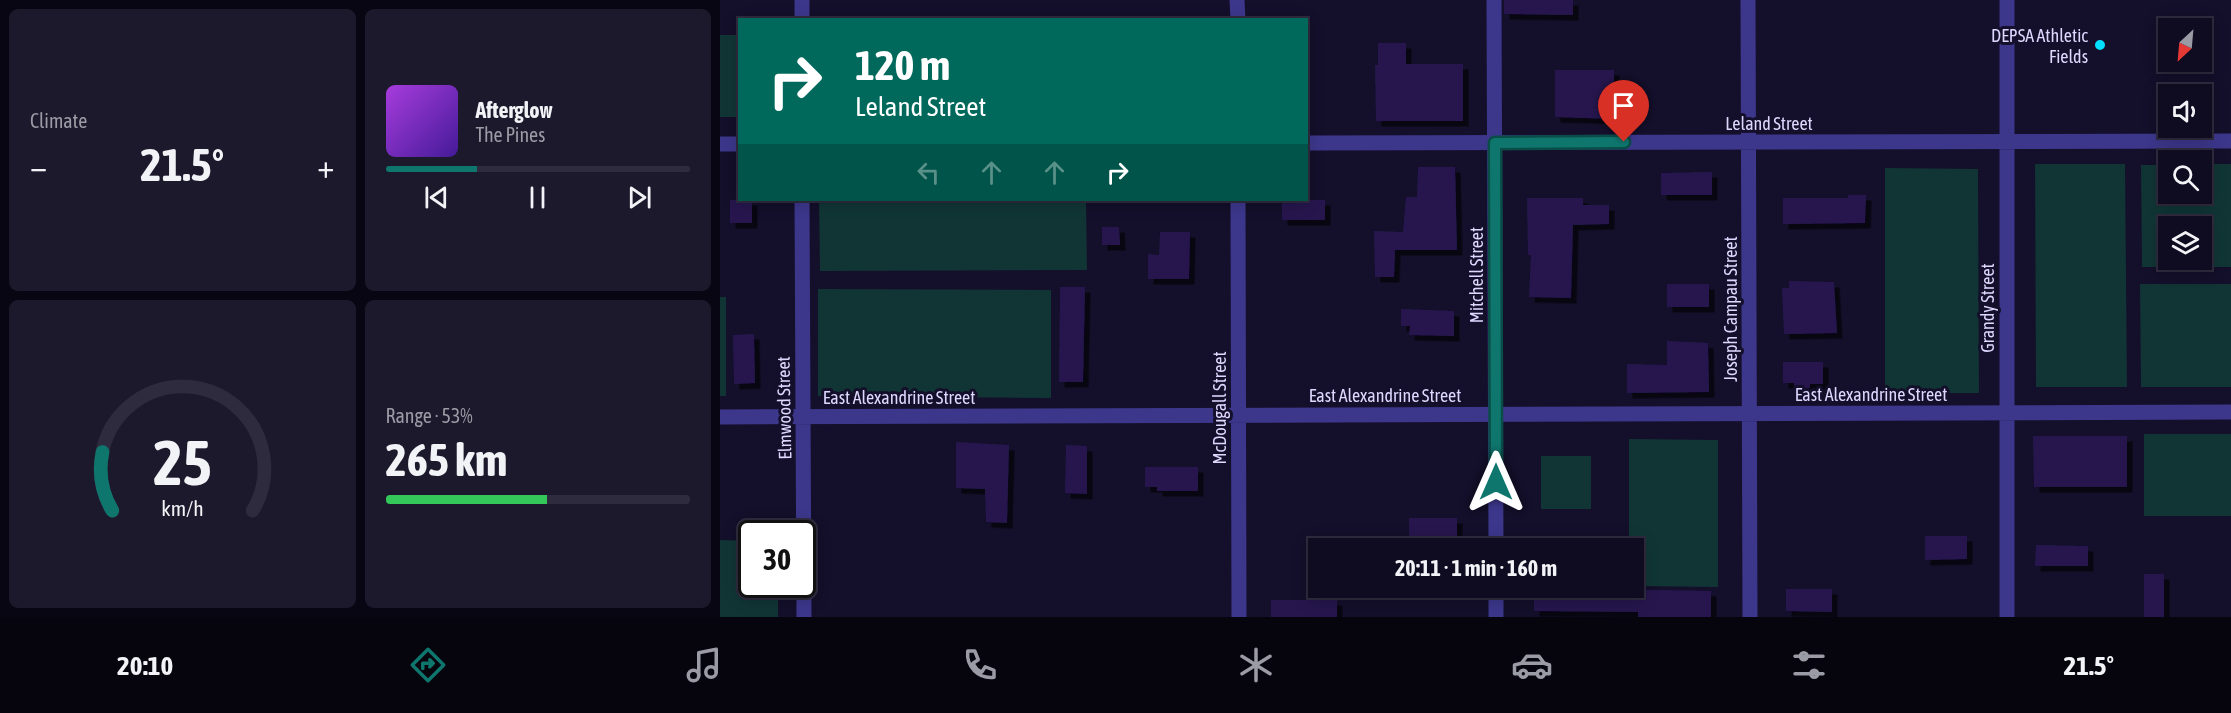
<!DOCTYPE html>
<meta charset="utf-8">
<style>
:root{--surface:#0f0b20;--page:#1d192d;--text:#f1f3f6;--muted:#9b9ba5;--line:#2f2b3e;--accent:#0f766e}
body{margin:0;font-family:"Asap Condensed",sans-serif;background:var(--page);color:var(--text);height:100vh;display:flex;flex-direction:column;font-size:22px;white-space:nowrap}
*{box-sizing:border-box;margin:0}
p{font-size:20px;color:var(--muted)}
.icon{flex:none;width:33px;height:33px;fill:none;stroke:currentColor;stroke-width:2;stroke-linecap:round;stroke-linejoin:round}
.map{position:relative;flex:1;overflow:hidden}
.panel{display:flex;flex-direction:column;gap:9px;padding:9px;background:#080612;width:720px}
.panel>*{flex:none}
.guide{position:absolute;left:18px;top:18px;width:570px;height:183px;border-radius:0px;box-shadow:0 3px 15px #0003,0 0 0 2px var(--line);background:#00695c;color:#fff;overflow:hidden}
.needle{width:39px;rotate:206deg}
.buttons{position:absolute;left:1438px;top:18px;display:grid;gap:12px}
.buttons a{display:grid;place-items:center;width:54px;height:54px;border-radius:0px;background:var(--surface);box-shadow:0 3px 15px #0003,0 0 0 2px var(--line);font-size:30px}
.speed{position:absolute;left:18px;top:520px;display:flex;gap:12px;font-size:30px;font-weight:700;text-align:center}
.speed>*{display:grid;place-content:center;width:78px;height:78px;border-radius:50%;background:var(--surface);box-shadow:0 3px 15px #0003,0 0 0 2px var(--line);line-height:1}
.speed .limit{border:3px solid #111;border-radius:9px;background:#fff;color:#111}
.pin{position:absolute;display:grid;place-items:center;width:51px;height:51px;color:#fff;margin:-62px -26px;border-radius:50% 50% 50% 0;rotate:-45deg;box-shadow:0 0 6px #0007}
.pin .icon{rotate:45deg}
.me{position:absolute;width:66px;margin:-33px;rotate:0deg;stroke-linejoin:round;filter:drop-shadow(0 0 4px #0008)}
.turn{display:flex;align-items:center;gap:21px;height:126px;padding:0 18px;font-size:27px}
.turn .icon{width:78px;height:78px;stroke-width:2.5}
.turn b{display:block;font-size:42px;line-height:51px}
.lanes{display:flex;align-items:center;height:57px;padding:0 18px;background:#0003;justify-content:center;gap:30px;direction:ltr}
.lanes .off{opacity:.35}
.big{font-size:45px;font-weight:700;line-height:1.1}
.panel .tile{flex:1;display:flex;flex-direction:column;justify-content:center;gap:9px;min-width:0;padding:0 21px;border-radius:9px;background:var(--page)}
.panel .dial{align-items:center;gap:0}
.dial svg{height:156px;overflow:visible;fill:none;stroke:var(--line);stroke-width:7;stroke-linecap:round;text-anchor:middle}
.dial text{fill:var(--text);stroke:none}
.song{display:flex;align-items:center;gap:18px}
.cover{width:72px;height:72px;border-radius:9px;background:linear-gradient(135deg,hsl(280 70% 55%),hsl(260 70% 35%))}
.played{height:6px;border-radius:3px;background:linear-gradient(90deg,var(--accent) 30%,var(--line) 30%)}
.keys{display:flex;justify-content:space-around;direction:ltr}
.heat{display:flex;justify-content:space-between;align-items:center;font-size:33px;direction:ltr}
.charge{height:9px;border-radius:4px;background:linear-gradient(90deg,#34c759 53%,var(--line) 0)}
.panel .tiles{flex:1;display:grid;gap:9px;grid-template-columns:repeat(2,1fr)}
.trip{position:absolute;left:588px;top:538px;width:336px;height:60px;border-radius:0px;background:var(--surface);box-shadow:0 3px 15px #0003,0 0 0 2px var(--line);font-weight:700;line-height:60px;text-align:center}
.dock{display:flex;height:96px;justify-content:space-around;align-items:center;background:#06040d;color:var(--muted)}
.dock .icon{width:42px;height:42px}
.dock .active{color:var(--accent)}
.dock b{font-size:27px;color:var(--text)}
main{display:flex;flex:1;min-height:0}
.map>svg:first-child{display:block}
.green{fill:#113535;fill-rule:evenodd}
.building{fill:#25194d;filter:url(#shadow)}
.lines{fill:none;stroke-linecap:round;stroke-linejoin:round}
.minor{stroke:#3d378c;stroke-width:15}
.route-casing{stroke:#0a4d48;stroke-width:15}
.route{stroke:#0f766e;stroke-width:10}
.poi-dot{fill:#04deff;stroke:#140f2a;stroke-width:2}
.labels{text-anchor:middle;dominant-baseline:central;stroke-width:6;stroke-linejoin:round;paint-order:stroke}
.poi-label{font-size:18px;fill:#ded8ff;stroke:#140f2a;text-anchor:end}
.street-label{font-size:18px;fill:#ded8ff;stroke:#140f2a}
</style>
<main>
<section class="panel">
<div class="tiles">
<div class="tile"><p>Climate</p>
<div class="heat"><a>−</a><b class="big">21.5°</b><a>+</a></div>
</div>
<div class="tile">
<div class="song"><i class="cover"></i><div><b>Afterglow</b><p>The Pines</p></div></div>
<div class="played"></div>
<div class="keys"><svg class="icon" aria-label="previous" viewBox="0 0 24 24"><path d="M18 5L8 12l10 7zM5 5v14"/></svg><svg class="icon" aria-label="pause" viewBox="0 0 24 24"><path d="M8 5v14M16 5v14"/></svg><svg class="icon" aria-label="next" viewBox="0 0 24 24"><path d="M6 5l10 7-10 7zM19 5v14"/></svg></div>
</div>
<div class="tile dial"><svg viewBox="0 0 100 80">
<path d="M14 69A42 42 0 1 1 86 69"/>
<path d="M14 69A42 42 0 0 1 9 39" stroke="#0f766e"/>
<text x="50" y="56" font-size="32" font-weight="700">25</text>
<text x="50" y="72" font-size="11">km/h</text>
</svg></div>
<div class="tile"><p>Range · 53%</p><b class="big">265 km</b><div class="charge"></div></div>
</div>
</section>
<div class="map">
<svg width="1511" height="617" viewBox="0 0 1511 617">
<defs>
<filter id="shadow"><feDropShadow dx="5.5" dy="5.5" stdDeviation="0" flood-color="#0009"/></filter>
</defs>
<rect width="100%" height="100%" fill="#140f2a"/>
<path class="green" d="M 0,35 L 19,35 L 19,117 L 0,117 Z
M 1315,164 L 1405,164 L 1407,387 L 1316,387 Z
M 1482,164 L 1511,164 L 1511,267 L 1422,267 L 1421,165 L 1449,165 L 1449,194 L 1482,194 ZM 1482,226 L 1482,260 L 1449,260 L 1449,226 Z
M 1165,168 L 1258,169 L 1259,393 L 1165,393 Z
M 99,200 L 366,200 L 367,270 L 100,271 Z
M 1420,284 L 1511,284 L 1511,387 L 1421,387 Z
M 98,289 L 331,290 L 331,398 L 98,396 Z
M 0,297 L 6,297 L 6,396 L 0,396 Z
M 1424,434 L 1511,434 L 1511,516 L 1424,516 Z
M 909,439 L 998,440 L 998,587 L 914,586 L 914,549 L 909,549 Z
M 821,456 L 871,456 L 871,509 L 821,509 Z
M 0,540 L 31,541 L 32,585 L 58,585 L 58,617 L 0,617 Z"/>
<path class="building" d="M 784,0 L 853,0 L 853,15 L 784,14 Z
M 658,43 L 686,43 L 686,64 L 743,64 L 743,121 L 656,121 L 655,65 L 658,65 Z
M 835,70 L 894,70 L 894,119 L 835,117 Z
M 698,167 L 735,167 L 737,250 L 675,250 L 674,277 L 655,277 L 654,231 L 683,232 L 686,197 L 697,197 Z
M 992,172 L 992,195 L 941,195 L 941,173 Z
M 1128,195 L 1146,195 L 1145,223 L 1063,224 L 1063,198 L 1128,198 Z
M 807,198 L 863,198 L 863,205 L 889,205 L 889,224 L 853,225 L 851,298 L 809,297 L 811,255 L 808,255 Z
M 10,200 L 32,200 L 32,223 L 10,223 Z
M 562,200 L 605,200 L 605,220 L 562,220 Z
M 382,227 L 399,227 L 400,245 L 382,245 Z
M 440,232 L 470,232 L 469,279 L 428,279 L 428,254 L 439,255 Z
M 1069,281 L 1114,282 L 1117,333 L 1064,334 L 1062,288 L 1069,288 Z
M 947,284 L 989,284 L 989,307 L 947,307 Z
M 340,287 L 365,287 L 363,382 L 339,382 Z
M 681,309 L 734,311 L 734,336 L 689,335 L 690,326 L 681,326 Z
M 34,334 L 35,383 L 14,384 L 13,335 Z
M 947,341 L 988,343 L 989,392 L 907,393 L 907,364 L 947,365 Z
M 1063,362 L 1103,362 L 1103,384 L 1090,384 L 1090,388 L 1074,388 L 1074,383 L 1063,383 Z
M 1313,436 L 1407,436 L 1407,487 L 1314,487 Z
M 236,442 L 289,445 L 287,523 L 266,522 L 265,489 L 236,488 Z
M 346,445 L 367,446 L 367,494 L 345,493 Z
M 425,467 L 478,467 L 478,491 L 437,491 L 437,487 L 425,487 Z
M 689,518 L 737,518 L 737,542 L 689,543 Z
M 1205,536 L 1247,536 L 1247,559 L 1205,560 Z
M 1316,545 L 1368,546 L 1368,566 L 1315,566 Z
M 1424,574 L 1444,574 L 1444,617 L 1424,617 Z
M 814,588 L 991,591 L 991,617 L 918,617 L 918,612 L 814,611 Z
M 1066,589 L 1112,589 L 1112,612 L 1066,611 Z
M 551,600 L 617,600 L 617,617 L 551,617 Z"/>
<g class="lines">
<path class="minor" d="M 82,0 L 82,20
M 517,0 L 518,20
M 774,0 L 776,549
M 1028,0 L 1030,617
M 586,143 L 1511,141
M 0,144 L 20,144
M 82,200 L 84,617
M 518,200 L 519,617
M 0,417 L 1511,412
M 776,588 L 776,617
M 1287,617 L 1287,0"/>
</g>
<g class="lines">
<defs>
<path id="route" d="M 776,482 L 775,143 L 904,142"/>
</defs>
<use href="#route" class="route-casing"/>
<use href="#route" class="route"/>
</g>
<circle class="poi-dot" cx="1380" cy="45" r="6"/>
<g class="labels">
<g class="poi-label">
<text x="1368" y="35">DEPSA Athletic<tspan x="1368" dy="21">Fields</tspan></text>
</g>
<g class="street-label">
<text x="1049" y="123">Leland Street</text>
<text transform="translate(756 275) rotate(-90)">Mitchell Street</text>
<text transform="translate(1267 308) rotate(-90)">Grandy Street</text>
<text transform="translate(1010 309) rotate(-90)">Joseph Campau Street</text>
<text x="1151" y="394">East Alexandrine Street</text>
<text x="665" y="395">East Alexandrine Street</text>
<text x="179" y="397">East Alexandrine Street</text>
<text transform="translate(64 408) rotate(-91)">Elmwood Street</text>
<text transform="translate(499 408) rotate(-90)">McDougall Street</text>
</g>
</g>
</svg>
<div class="buttons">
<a><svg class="needle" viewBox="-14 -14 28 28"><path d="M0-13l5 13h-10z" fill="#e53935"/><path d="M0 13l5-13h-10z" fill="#9b9ba5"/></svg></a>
<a><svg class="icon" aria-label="sound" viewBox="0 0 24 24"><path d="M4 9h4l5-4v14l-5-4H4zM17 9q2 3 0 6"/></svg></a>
<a><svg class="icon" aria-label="search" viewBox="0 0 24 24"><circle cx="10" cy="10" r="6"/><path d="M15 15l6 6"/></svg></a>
<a><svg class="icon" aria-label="layers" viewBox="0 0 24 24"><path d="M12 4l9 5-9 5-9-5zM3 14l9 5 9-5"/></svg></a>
</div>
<div class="speed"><div class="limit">30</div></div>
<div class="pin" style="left:904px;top:142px;background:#d93025"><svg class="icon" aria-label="arrive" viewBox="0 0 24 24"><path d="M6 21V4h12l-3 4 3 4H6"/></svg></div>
<svg class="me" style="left:776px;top:482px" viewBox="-20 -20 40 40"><path d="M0-17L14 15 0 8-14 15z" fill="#0f766e" stroke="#fff" stroke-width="4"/></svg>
<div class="trip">20:11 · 1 min · 160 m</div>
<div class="guide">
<div class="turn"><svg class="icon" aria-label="right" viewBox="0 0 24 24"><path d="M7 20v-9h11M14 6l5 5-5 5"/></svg><div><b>120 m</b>Leland Street</div></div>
<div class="lanes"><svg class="icon off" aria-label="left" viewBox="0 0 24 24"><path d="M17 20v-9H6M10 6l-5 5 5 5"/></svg><svg class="icon off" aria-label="ahead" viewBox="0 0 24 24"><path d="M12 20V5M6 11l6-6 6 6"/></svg><svg class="icon off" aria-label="ahead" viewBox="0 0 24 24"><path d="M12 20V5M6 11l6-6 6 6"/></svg><svg class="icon" aria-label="right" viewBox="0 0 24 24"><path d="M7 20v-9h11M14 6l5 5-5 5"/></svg></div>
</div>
</div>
</main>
<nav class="dock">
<b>20:10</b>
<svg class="icon active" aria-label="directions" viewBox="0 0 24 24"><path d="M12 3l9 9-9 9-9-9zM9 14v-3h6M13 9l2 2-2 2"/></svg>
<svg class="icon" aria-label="music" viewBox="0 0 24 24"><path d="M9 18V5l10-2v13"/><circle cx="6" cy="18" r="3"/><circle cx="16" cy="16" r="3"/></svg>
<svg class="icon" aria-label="phone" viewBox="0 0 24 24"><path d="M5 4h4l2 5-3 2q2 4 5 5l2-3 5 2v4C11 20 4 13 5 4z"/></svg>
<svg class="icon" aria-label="climate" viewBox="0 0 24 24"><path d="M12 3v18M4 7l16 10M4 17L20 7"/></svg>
<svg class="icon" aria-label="car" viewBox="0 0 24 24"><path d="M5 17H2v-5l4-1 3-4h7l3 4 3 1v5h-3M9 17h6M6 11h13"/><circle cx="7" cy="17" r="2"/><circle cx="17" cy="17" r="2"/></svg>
<svg class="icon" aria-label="filters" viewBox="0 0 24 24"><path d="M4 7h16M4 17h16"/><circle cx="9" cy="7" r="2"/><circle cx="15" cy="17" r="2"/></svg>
<b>21.5°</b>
</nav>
